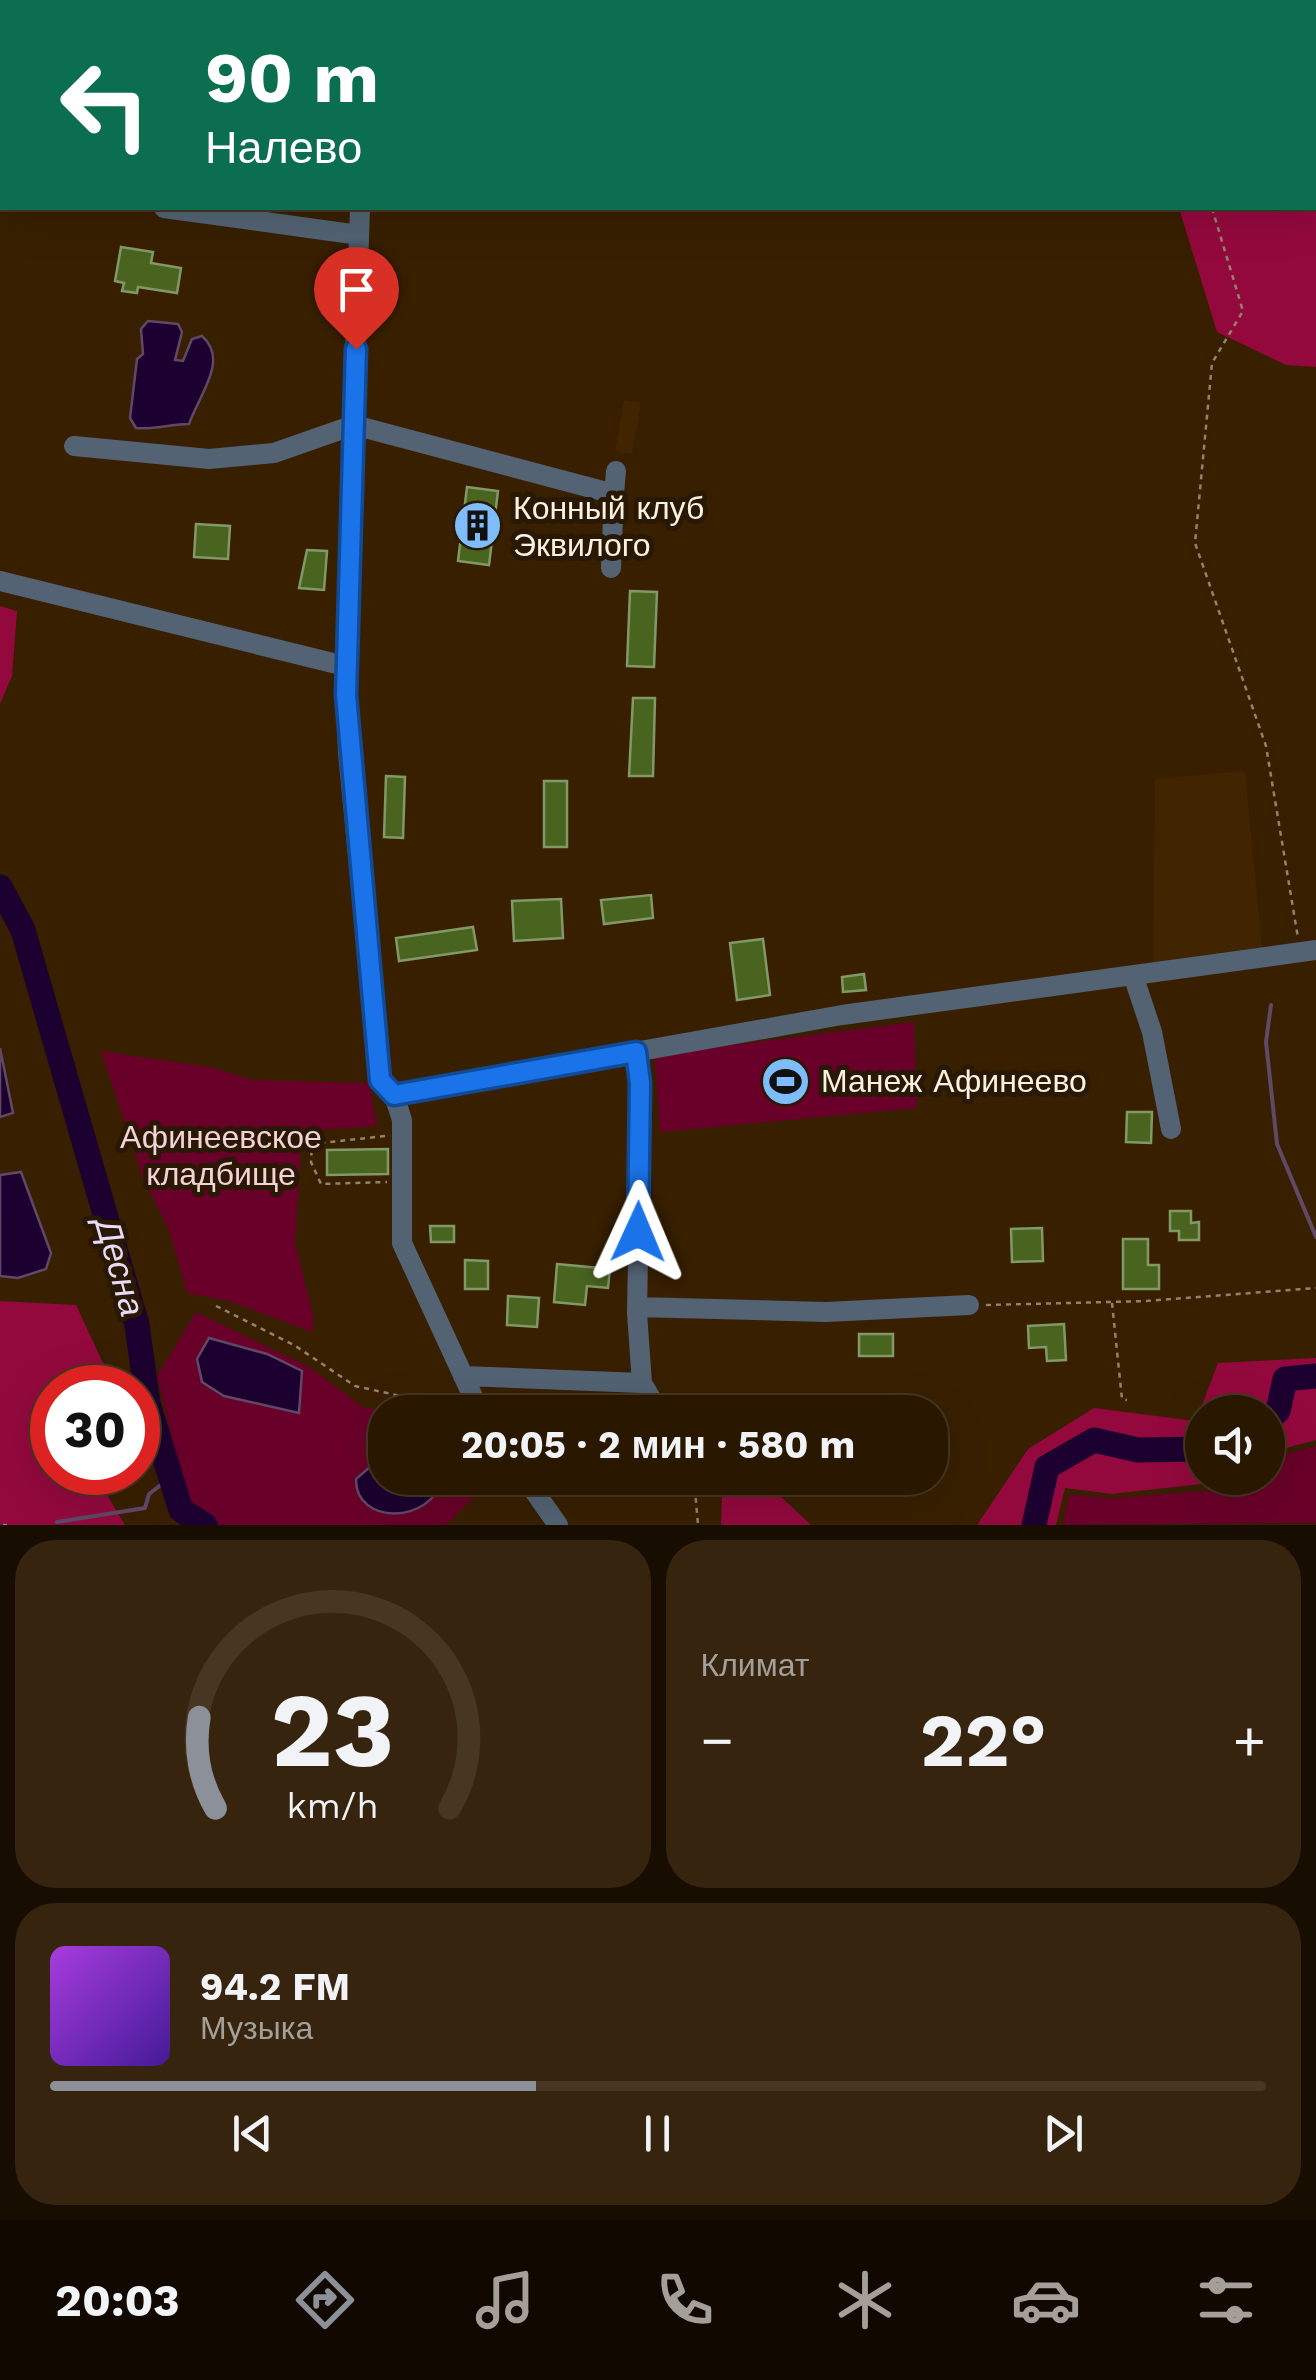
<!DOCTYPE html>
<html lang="ru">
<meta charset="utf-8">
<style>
:root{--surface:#2a1700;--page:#36240f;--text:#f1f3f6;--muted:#a59f99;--line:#463622;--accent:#8c9099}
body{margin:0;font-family:"Work Sans",sans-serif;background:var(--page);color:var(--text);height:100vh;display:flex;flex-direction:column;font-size:38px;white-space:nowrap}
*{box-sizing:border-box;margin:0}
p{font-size:32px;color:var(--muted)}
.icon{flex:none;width:55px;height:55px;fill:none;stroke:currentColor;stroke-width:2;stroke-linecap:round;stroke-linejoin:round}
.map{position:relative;height:1525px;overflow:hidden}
.details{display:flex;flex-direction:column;gap:15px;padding:15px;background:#170d00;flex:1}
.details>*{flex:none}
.hud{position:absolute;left:0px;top:0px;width:1318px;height:210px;box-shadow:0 10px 40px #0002,0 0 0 2px var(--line);background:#0b6e4f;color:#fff;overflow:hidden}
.controls{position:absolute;left:1185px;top:1395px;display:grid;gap:20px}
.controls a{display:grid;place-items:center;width:100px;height:100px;border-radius:50%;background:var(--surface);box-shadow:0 10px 40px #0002,0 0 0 2px var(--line);font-size:50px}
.speed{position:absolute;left:30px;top:1365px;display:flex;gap:20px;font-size:50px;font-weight:700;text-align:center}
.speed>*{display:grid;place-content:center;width:130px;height:130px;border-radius:50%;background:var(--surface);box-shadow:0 10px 40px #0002,0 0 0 2px var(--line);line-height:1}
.speed .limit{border:15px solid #d22;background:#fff;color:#111}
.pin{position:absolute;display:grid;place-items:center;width:85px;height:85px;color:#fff;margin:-102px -42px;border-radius:50% 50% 50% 0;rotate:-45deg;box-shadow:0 0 10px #0007}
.pin .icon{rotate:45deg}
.me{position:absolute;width:110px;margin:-55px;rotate:1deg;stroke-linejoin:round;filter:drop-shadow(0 0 8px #0008)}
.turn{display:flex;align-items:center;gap:35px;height:210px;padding:0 40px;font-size:45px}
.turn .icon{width:130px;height:130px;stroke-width:2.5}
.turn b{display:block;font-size:70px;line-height:85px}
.big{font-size:75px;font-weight:700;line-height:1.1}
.details .widget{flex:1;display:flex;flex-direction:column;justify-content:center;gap:15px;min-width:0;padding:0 35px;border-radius:40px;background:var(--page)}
.details .dial{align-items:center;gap:0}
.dial svg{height:260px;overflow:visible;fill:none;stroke:var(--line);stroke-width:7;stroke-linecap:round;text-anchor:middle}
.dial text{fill:var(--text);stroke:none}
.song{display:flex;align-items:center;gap:30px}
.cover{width:120px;height:120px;border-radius:15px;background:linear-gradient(135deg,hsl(280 70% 55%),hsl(260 70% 35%))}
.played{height:10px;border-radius:5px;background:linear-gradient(90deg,var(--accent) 40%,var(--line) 40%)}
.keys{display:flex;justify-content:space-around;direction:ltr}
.heat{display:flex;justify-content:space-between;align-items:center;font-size:55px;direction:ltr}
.details .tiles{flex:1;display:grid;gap:15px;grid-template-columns:1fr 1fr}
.widget:last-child{grid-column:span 2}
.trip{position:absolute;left:368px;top:1395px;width:580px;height:100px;border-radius:40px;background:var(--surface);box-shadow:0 10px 40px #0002,0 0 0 2px var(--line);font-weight:700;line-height:100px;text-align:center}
.tab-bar{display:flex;height:160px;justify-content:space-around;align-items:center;background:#110900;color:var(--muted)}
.tab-bar .icon{width:70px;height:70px}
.tab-bar .on{color:var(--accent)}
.tab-bar b{font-size:45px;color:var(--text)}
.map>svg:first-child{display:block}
.built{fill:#412400}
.green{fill:#690029}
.forest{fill:#93093e}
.water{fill:#1c0030;stroke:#604866;stroke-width:2.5}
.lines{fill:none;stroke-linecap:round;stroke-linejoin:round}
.stream{stroke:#604866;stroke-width:4}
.river{stroke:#1c0030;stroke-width:25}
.building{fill:#49641f;stroke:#829867;stroke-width:2.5}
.path{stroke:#95826b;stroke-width:2.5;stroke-dasharray:5 5;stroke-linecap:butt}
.minor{stroke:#536373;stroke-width:20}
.route-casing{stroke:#114b97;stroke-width:25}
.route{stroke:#1a73e8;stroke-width:18}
.labels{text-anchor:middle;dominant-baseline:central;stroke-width:10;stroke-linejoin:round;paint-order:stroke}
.poi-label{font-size:32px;fill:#fdf1e4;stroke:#291803;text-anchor:start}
.park-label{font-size:32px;fill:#f4d2d7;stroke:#291803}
.water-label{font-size:35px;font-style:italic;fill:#e9dbf6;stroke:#291803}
</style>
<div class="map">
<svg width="1316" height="1525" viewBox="0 0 1316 1525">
<rect width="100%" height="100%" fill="#381f00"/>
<path class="built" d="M 624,400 L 641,403 L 632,454 L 615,451 Z
M 1245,771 L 1262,947 L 1153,962 L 1155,779 Z"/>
<path class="green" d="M 914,1022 L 917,1108 L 660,1132 L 654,1055 Z
M 101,1051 L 214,1068 L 252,1080 L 369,1083 L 377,1126 L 302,1131 L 295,1242 L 314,1320 L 312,1332 L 229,1301 L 187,1293 L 169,1230 L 143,1178 Z
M 196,1312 L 309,1367 L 364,1408 L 451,1412 L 385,1412 L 385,1478 L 493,1478 L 446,1525 L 218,1525 L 188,1504 L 157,1376 Z
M 1316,1446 L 1316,1523 L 1063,1525 L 1069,1495 L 1117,1498 L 1207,1491 L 1227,1478 L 1268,1478 L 1268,1459 Z"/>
<path class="forest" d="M 1125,0 L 1316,0 L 1316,367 L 1286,365 L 1217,332 L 1179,208 L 1315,208 L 1315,2 Z
M 0,606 L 17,611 L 12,676 L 0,704 Z
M 0,1301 L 76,1305 L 103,1363 L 96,1387 L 52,1388 L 52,1472 L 94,1473 L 125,1525 L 0,1525 Z
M 1316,1358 L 1316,1440 L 1268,1453 L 1268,1412 L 1202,1412 L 1202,1478 L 1212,1478 L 1201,1484 L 1112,1494 L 1065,1488 L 1056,1525 L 977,1525 L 1028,1449 L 1094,1408 L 1196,1421 L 1218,1363 Z
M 722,1494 L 779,1495 L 811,1525 L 721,1525 Z"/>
<path class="water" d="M 148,321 L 178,324 L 182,332 L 175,360 L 183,361 L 192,339 L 202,336 C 229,360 200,393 189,424 C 170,424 154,430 136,428 L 130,418 L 137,359 L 143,354 L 141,329 Z
M 0,1048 L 13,1113 L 0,1117 Z
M 21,1172 L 51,1253 L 46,1269 L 18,1278 L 0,1276 L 0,1175 Z
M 209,1338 L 267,1354 L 302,1371 L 299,1413 L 224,1396 L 202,1382 L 197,1359 Z
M 385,1465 L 385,1478 L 443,1478 C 431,1525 355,1525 356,1479 L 371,1466 Z"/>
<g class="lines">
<path class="stream" d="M 1271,1005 L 1266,1042 L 1277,1144 L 1316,1237
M 57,1522 L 145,1508 L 149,1494 L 171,1477"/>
<path class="river" d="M 0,887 L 23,930 L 137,1325 L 148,1404 L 181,1510 L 205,1525
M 1268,1419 L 1278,1411 L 1285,1379 L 1316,1376
M 1034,1525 L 1047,1467 L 1094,1440 L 1138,1450 L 1202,1449"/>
</g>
<path class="building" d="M 121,247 L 153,252 L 151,263 L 181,268 L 177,293 L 138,287 L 137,293 L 122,291 L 124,283 L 115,281 Z
M 467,487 L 498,491 L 489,565 L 458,561 Z
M 196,524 L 230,526 L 228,559 L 194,557 Z
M 307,550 L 327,551 L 324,590 L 299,588 Z
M 630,591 L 657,592 L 654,667 L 627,666 Z
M 633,698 L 655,698 L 653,776 L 629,776 Z
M 386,776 L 405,777 L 403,838 L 384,837 Z
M 544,781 L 567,781 L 567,847 L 544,847 Z
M 651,895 L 653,918 L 604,924 L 601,900 Z
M 561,899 L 563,938 L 514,941 L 512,901 Z
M 473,927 L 477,950 L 399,961 L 396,938 Z
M 763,939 L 770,995 L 737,1000 L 730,943 Z
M 864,974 L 866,990 L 843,992 L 842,977 Z
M 1127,1112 L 1152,1112 L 1151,1143 L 1126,1142 Z
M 388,1149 L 388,1174 L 327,1175 L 327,1150 Z
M 1170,1211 L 1191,1211 L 1191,1223 L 1199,1222 L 1199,1240 L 1179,1240 L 1179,1231 L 1170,1231 Z
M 430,1226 L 454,1226 L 454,1242 L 431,1242 Z
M 1042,1228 L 1043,1261 L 1012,1262 L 1011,1229 Z
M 1123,1239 L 1148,1239 L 1148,1265 L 1159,1265 L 1159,1289 L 1123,1289 Z
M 465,1260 L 488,1261 L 488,1289 L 465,1289 Z
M 557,1264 L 610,1269 L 608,1288 L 587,1286 L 585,1305 L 554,1302 Z
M 508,1296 L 539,1298 L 537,1327 L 507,1325 Z
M 1064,1324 L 1066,1360 L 1047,1361 L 1046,1347 L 1029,1348 L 1028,1326 Z
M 859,1334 L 893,1334 L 893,1356 L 859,1356 Z"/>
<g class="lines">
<path class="path" d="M 1315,60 L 1316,59
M 1212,208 L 1243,311 L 1212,363 L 1195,543 L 1266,746 L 1298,938
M 385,1136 L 312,1144 L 311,1162 L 321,1184 L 387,1182
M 1112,1303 L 1122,1399 L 1127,1400
M 986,1305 L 1146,1301 L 1316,1288
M 216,1306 L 294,1345 L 355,1386 L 433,1403 L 455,1400
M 694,1478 L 698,1525
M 3,1525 L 7,1525"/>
<path class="minor" d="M 365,2 L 365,0
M 164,208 L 359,235
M 360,208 L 345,666 L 348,753 L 380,1079 L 394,1095 L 402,1120 L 402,1243 L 480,1412
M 74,446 L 209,459 L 274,453 L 354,425 L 614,494 L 616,471
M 611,568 L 614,494
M 0,581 L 345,666
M 1133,975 L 1152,1032 L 1171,1129
M 636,1052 L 641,1083 L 637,1313 L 642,1383
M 394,1095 L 842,1015 L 1316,950
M 637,1307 L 826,1312 L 969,1305
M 463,1376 L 642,1383 L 659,1412
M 525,1478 L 558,1525"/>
</g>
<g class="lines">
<defs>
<path id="route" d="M 356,349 L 346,695 L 380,1080 L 394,1095 L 636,1052 L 640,1083 L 638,1232"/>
</defs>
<use href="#route" class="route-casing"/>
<use href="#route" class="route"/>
</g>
<defs>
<symbol id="building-disc" viewBox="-11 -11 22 22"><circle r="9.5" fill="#7ebdf9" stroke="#291803"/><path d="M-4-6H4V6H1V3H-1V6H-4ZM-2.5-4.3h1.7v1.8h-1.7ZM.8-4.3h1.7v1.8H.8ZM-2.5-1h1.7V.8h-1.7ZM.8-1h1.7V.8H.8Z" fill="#111"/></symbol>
<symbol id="stadium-disc" viewBox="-11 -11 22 22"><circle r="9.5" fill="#7ebdf9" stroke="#291803"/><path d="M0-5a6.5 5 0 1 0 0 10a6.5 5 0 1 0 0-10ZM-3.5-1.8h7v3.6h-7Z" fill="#111"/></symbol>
</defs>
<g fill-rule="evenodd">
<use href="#building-disc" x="450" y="498" width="55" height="55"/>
<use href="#stadium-disc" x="758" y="1054" width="55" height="55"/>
</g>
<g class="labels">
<g class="poi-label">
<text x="513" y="508">Конный клуб<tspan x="513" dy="37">Эквилого</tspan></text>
<text x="821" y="1081">Манеж Афинеево</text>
</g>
<g class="park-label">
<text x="221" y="1137">Афинеевское<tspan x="221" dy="37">кладбище</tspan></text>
</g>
<g class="water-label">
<text transform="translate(120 1267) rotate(74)">Десна</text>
</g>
</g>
</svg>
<div class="controls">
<a><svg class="icon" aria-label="sound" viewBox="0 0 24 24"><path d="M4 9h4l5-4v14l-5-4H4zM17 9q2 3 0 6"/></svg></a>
</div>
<div class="speed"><div class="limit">30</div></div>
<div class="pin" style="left:356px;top:349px;background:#d93025"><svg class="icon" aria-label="arrive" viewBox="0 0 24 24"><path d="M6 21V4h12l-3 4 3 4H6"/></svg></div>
<svg class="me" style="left:638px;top:1232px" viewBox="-20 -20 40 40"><path d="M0-17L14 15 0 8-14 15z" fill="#1a73e8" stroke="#fff" stroke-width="4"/></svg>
<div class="trip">20:05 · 2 мин · 580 m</div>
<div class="hud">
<div class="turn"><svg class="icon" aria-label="left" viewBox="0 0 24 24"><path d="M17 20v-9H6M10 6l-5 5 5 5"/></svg><div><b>90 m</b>Налево</div></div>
</div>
</div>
<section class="details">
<div class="tiles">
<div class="widget dial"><svg viewBox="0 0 100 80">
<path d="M14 69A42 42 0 1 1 86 69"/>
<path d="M14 69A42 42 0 0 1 9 41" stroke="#8c9099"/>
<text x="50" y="56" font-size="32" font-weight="700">23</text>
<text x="50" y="72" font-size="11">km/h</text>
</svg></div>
<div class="widget"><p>Климат</p>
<div class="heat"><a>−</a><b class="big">22°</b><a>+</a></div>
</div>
<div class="widget">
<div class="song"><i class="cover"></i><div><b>94.2 FM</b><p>Музыка</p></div></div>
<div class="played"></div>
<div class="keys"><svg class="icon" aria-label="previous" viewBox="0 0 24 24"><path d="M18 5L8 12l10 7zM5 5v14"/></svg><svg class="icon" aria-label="pause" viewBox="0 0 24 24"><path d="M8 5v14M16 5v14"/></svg><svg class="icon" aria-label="next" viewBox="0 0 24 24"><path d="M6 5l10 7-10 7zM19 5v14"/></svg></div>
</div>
</div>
</section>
<nav class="tab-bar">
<b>20:03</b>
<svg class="icon on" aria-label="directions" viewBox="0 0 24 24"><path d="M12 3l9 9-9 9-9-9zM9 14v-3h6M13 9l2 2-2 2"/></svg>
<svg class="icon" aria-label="music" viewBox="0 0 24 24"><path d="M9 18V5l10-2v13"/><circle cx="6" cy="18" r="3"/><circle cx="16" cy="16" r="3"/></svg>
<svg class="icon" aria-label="phone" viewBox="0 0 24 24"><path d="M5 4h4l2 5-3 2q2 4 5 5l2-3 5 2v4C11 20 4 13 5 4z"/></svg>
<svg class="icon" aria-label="climate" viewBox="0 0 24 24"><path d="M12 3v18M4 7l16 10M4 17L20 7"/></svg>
<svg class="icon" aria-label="car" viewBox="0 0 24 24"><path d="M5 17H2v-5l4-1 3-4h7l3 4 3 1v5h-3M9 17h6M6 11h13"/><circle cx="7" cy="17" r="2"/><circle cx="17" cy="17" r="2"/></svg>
<svg class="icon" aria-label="filters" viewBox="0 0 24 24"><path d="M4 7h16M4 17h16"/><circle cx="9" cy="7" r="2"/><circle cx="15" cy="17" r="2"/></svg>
</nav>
